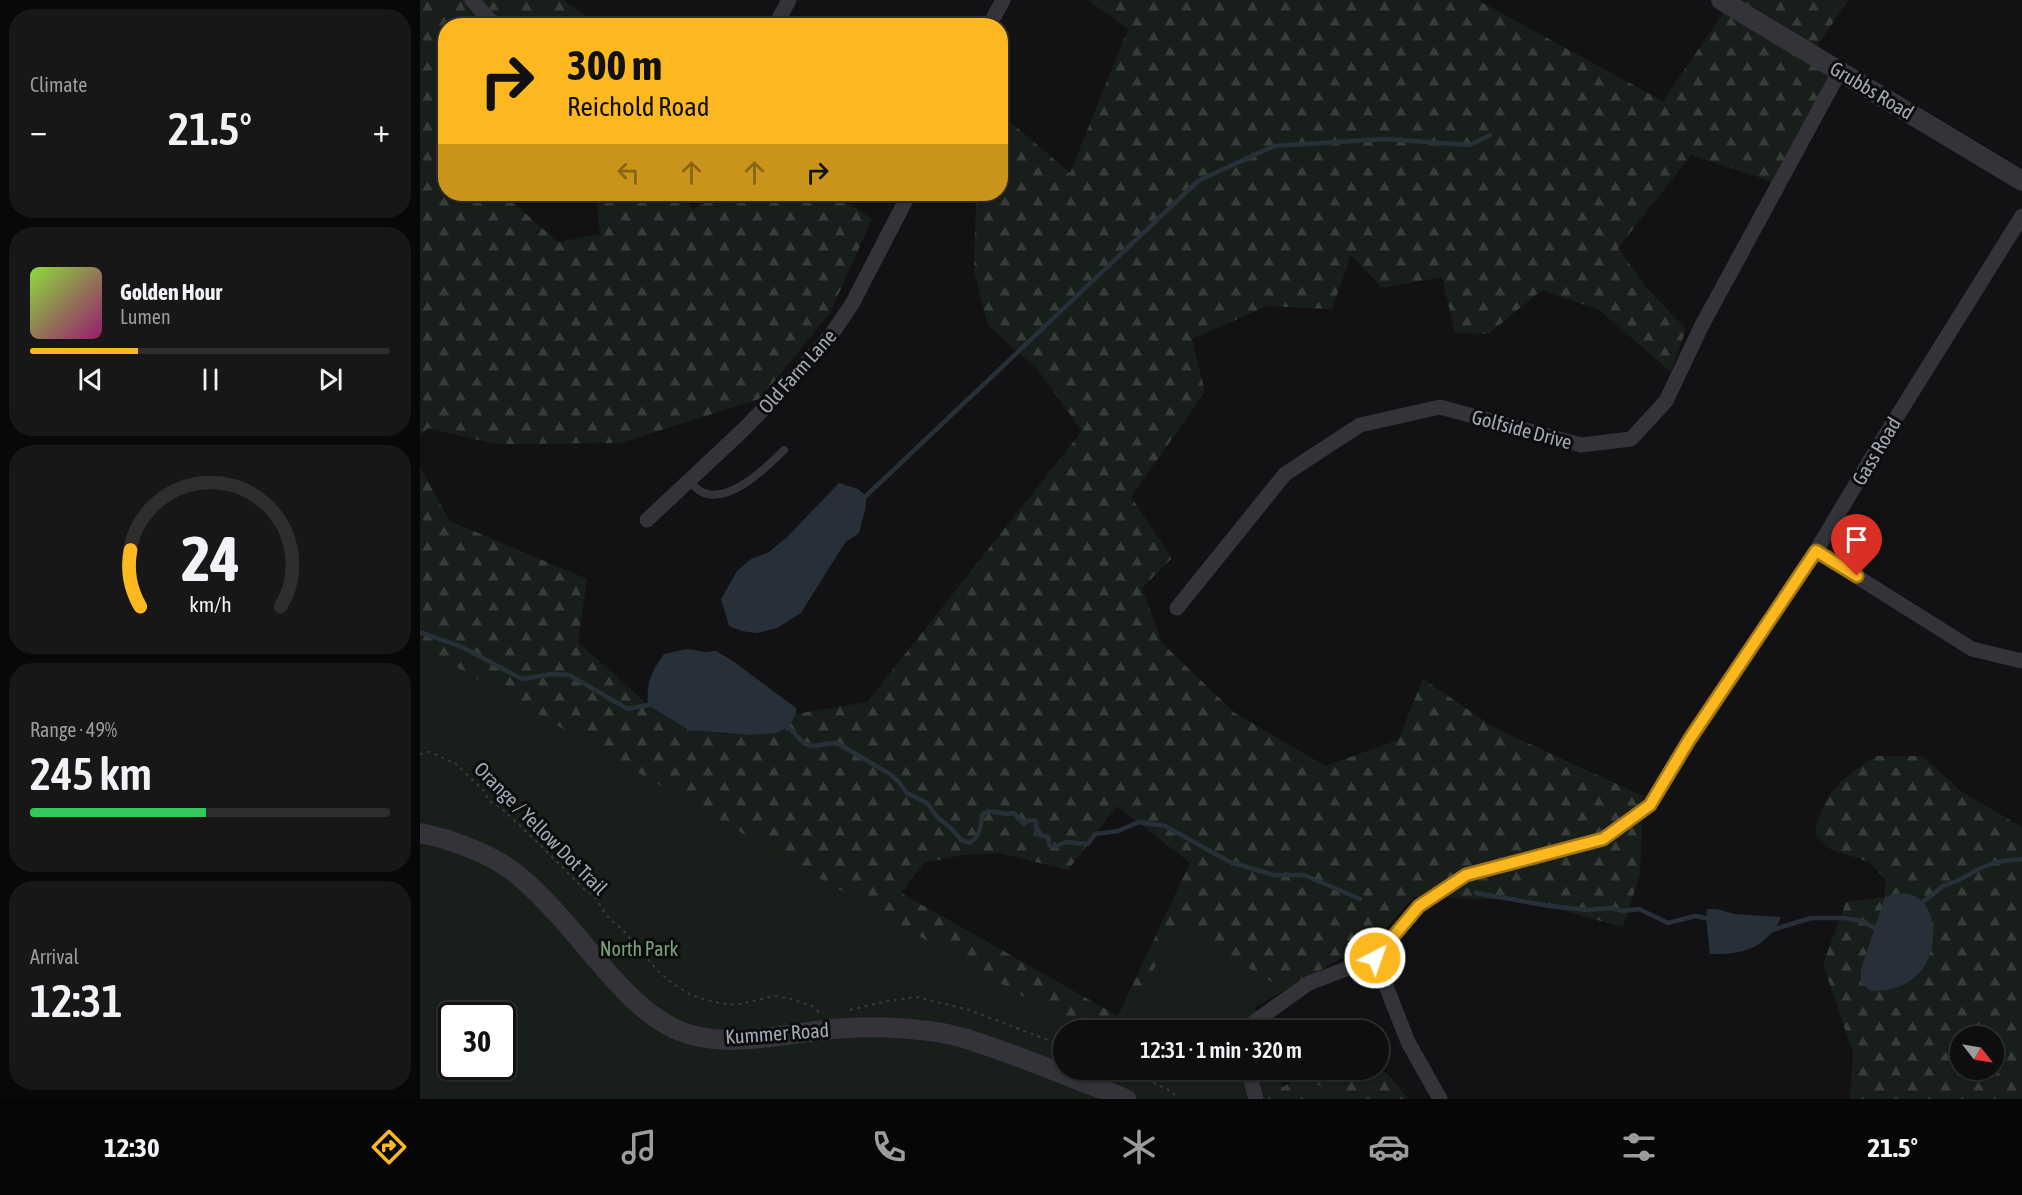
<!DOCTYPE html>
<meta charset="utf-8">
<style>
:root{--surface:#0e0e0f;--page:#171718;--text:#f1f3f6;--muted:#9b9c9e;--line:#2e2e2f;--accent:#fdb820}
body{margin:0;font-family:"Asap Condensed",sans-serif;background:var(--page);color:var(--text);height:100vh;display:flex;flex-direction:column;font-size:22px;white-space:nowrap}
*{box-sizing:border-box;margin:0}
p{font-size:20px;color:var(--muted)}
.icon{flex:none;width:33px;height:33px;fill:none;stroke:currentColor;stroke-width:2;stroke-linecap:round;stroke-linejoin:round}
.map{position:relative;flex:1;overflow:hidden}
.side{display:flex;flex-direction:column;gap:9px;padding:9px;background:#080808;width:420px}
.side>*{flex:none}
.top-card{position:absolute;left:18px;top:18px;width:570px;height:183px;border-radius:24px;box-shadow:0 2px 4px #0004,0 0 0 2px var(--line);background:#fdb820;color:#111;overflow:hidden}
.needle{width:39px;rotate:121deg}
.tools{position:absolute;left:1530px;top:1026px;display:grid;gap:12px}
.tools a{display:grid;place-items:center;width:54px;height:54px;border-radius:50%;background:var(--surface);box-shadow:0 2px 4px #0004,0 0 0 2px var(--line);font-size:30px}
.speed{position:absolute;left:18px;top:1002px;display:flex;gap:12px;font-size:30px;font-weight:700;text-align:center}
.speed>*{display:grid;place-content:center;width:78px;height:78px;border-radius:50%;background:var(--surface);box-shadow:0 2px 4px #0004,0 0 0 2px var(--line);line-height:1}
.speed .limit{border:3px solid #111;border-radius:9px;background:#fff;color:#111}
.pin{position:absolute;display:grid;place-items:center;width:51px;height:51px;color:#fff;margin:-62px -26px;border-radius:50% 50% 50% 0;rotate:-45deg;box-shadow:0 0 6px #0007}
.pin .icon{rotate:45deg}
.me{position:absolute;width:66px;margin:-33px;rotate:41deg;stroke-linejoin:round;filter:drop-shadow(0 0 4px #0008)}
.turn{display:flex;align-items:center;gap:21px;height:126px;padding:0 30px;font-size:27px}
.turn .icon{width:78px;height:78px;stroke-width:2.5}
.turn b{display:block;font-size:42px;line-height:51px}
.lanes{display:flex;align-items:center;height:57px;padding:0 30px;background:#0003;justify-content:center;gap:30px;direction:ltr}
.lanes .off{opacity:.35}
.big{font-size:45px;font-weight:600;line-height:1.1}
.side .card{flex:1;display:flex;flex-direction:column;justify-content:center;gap:9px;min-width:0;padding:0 21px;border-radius:24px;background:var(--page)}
.side .dial{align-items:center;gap:0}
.dial svg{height:156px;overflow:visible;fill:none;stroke:var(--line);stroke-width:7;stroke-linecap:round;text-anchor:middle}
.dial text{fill:var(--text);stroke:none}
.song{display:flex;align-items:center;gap:18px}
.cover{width:72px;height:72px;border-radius:9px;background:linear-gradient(135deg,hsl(90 70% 55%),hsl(320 70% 35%))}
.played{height:6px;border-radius:3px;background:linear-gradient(90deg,var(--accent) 30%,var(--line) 30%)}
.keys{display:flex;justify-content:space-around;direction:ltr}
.heat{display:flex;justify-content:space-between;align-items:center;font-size:33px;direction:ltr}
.charge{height:9px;border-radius:4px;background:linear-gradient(90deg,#34c759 49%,var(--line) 0)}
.trip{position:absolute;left:633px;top:1020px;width:336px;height:60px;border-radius:30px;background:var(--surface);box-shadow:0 2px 4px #0004,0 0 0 2px var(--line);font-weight:600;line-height:60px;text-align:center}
.menu{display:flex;height:96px;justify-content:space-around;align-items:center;background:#060606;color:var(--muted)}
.menu .icon{width:42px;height:42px}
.menu .current{color:var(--accent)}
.menu b{font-size:27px;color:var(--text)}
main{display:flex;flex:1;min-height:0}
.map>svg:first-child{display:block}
.forest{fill:url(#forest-firs);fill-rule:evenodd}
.green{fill:#181e19;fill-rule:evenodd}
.water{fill:#273038}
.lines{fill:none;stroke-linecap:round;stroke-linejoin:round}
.stream{stroke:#273038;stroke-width:4.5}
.path{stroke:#383a40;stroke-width:2;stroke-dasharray:3 4.5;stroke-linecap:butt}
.service{stroke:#333339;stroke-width:8}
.minor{stroke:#333339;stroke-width:15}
.tertiary{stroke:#333339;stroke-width:20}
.route-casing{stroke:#a47815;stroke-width:15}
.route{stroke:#fdb820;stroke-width:10}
.labels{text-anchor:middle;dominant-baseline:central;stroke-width:6;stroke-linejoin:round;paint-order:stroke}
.street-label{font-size:20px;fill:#a2a8b5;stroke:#0d0d0e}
.park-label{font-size:20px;fill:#78a27b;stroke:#0d0d0e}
</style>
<main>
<section class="side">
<div class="card"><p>Climate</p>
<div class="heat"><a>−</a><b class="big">21.5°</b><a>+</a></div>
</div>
<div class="card">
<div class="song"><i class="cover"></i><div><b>Golden Hour</b><p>Lumen</p></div></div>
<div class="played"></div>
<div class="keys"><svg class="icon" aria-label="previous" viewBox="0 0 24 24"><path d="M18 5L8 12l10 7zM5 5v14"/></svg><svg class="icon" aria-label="pause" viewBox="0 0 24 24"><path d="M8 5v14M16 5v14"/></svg><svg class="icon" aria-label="next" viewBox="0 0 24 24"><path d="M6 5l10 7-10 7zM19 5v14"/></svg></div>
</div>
<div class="card dial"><svg viewBox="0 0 100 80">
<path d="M14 69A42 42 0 1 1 86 69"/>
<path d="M14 69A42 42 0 0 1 9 40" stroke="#fdb820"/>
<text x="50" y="56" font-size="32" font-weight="700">24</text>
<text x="50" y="72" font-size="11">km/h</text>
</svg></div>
<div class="card"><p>Range · 49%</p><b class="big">245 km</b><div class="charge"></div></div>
<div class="card"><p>Arrival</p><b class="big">12:31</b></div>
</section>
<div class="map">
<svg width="1602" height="1099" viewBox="0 0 1602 1099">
<defs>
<pattern id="forest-firs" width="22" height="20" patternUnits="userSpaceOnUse" patternTransform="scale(1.5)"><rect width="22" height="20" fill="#181e19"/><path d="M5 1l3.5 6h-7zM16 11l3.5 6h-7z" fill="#363c38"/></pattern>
</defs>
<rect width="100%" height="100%" fill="#121214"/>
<path class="forest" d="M 0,0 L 143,0 L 180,25 L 26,26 L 26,194 L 83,194 L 138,242 L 180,234 L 176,194 L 263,194 L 273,210 L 292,194 L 415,194 L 452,219 L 410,313 L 340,399 L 200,443 L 75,444 L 8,428 L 0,436 Z
M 668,0 L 1057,0 L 1243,101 L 1309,5 L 1301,0 L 1428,0 L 1392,54 L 1420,71 L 1359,184 L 1271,155 L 1198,248 L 1225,286 L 1266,329 L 1251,372 L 1179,310 L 1122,290 L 1068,334 L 1035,333 L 1022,277 L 962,288 L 931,255 L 912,309 L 847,306 L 772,339 L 785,392 L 711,497 L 752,558 L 722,588 L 742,643 L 815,713 L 905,766 L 978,740 L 1003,679 L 1075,728 L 1223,796 L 1220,874 L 1203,927 L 1103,900 L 994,897 L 957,938 L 835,1007 L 842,1030 L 644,1030 L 644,1070 L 856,1070 L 863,1087 L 890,1070 L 959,1068 L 969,1075 L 988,1099 L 707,1099 L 0,966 L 0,467 L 30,521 L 167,579 L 158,642 L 228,705 L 301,734 L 329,735 L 356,733 L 369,727 L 376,714 L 447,702 L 662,431 L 618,370 L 568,325 L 554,272 L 556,199 L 555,194 L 580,194 L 581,114 L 650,173 L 708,29 ZM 697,806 L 770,863 L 698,1016 L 481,893 L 504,863 L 543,855 L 579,853 L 648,870 Z
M 1456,756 L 1502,756 L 1542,792 L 1602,827 L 1602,1099 L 1430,1099 L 1433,1053 L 1403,964 L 1426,902 L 1464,897 L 1466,880 L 1449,862 L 1410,849 L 1395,834 C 1404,790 1421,780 1456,756 ZM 1540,1036 L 1574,1036 L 1574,1070 L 1540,1070 Z"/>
<path class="green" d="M 0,646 L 661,1030 L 644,1030 L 644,1070 L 820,1070 L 827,1099 L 0,1099 ZM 32,1016 L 82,1016 L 82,1066 L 32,1066 Z
M 760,928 L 862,988 C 843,997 828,1010 822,1030 L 695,1030 Z
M 893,1082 L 923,1099 L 884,1099 Z"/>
<path class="water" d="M 419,483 L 438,489 L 446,496 L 446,506 L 439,533 L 426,542 L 419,552 L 381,613 L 357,628 L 337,633 L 321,631 L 309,626 L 301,599 L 317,571 L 331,559 L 349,552 L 367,537 Z
M 267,649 L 285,652 L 296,651 L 313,661 L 376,708 L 376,714 L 369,727 L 356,733 L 329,735 L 269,730 L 228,705 C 226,682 231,673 244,654 Z
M 1478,893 C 1482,894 1488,893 1492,895 C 1520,905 1518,953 1500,972 C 1488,986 1468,992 1450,991 L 1441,982 L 1441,969 L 1465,897 Z
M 1287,909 L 1297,909 L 1314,914 L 1361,917 C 1347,948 1323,955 1290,954 L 1286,918 Z"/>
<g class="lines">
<path class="stream" d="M 446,496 L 778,181 L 854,146 L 965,139 L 1050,145 L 1070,135
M 0,632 L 42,647 L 102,679 L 132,674 L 149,675 L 208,709 L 232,704
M 364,725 C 375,729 380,745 392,746 C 400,746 408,742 417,743 L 470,774 L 479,782 L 487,793 L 507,803 L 518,818 L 531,828 L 541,840 L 550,843 C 560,836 561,827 562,815 L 568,811 L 587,814 L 594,813 L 604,824 L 609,820 L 616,821 L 617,834 L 628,837 L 629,845 L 635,847 L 646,842 L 668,844 L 675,834 L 698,831 L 719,822 L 745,826 L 810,862 L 854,875 L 884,875 L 940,899
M 1056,893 L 1130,906 L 1167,910 L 1190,908 L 1204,911 L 1219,909 L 1248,923 L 1275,916 L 1290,919
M 1498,906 L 1523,886 L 1537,881 L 1561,868 L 1576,862 L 1602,859
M 1352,930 L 1391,918 L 1424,918 L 1442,921 L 1454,928 L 1458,926"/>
<path class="path" d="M 0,754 L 10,752 L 36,764 L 65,792 L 69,801 L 80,807 L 115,840 L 165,890 L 173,894 L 187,916 L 203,930 L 237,970 L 252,983 L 271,995 L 294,1002 L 316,1005 L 354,996 L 372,999 L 392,1006 L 399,1012 L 404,1012
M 430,1010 L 468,1001 L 496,997 L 549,1010 L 644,1046
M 706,1070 L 751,1091 L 758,1099"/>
<path class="service" d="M 270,482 C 273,485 277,489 280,491 C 307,507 347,467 364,450"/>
<path class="minor" d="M 52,0 L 75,26
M 355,26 L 369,0
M 569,26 L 583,0
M 227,520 L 323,430 L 369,383 L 411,335 L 432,304 L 489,194
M 1396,551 L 1552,649 L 1602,661
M 757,608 L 865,474 L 940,425 L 1020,407 L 1161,445 L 1211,439 L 1246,401 L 1281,327 L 1420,71
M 955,958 L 999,906 L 1046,875 L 1183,839 L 1230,805 L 1270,740 L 1396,551 L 1458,447 L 1602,216
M 832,1030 L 834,1022 L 889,983 L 955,958 L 988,1042 L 1020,1099
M 828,1070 L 836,1099"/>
<path class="tertiary" d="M 1301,0 L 1602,181
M 0,833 C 32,839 74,855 99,876 C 127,900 152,930 176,959 C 198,984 222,1013 253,1028 C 302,1052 363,1033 414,1029 C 443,1026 472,1027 500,1030 C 533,1032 565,1045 596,1056 C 633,1070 669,1084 706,1099"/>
</g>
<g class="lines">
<defs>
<path id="route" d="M 955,958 L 999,906 L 1046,875 L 1183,839 L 1230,805 L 1269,740 L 1396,551 L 1437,576"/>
</defs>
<use href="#route" class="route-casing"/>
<use href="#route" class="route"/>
</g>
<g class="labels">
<g class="street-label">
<text transform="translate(1452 90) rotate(31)">Grubbs Road</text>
<text transform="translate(377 371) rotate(-48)">Old Farm Lane</text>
<text transform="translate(1102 429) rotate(15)">Golfside Drive</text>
<text transform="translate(1456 451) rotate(-59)">Gass Road</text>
<text transform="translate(121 828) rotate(45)">Orange / Yellow Dot Trail</text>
<text transform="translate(357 1033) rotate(-4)">Kummer Road</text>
</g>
<g class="park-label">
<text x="219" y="948">North Park</text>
</g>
</g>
</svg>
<div class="tools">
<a><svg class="needle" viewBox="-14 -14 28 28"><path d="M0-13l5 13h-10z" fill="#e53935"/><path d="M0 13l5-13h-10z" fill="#9b9c9e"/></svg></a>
</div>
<div class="speed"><div class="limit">30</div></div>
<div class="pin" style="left:1437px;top:576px;background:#d93025"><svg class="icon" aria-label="arrive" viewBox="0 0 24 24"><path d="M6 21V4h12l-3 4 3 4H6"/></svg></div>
<svg class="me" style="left:955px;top:958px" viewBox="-20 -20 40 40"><circle r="17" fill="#fdb820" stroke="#fff" stroke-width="3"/><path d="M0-11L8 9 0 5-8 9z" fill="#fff"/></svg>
<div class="trip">12:31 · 1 min · 320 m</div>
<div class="top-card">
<div class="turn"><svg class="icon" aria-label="right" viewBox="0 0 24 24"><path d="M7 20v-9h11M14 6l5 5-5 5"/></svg><div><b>300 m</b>Reichold Road</div></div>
<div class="lanes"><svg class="icon off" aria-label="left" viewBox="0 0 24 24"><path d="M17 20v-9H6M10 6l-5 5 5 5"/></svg><svg class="icon off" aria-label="ahead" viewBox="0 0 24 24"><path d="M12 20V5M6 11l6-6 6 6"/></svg><svg class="icon off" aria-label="ahead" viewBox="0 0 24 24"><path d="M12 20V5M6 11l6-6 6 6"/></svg><svg class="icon" aria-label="right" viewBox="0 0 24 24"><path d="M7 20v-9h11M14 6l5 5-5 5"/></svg></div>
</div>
</div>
</main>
<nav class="menu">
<b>12:30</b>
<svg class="icon current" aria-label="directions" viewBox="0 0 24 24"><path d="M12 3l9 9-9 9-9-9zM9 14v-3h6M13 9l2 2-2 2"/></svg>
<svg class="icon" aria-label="music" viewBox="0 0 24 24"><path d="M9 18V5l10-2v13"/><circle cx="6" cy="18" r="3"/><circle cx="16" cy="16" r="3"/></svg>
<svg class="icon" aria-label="phone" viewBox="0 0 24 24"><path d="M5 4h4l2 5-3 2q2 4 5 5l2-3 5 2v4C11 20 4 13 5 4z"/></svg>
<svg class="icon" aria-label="climate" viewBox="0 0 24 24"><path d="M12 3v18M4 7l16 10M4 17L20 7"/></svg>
<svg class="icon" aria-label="car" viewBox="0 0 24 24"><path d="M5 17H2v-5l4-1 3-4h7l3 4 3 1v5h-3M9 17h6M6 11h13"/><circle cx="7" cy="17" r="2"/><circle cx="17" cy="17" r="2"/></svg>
<svg class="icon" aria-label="filters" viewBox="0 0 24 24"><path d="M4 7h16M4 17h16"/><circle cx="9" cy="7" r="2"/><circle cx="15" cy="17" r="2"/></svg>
<b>21.5°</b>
</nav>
